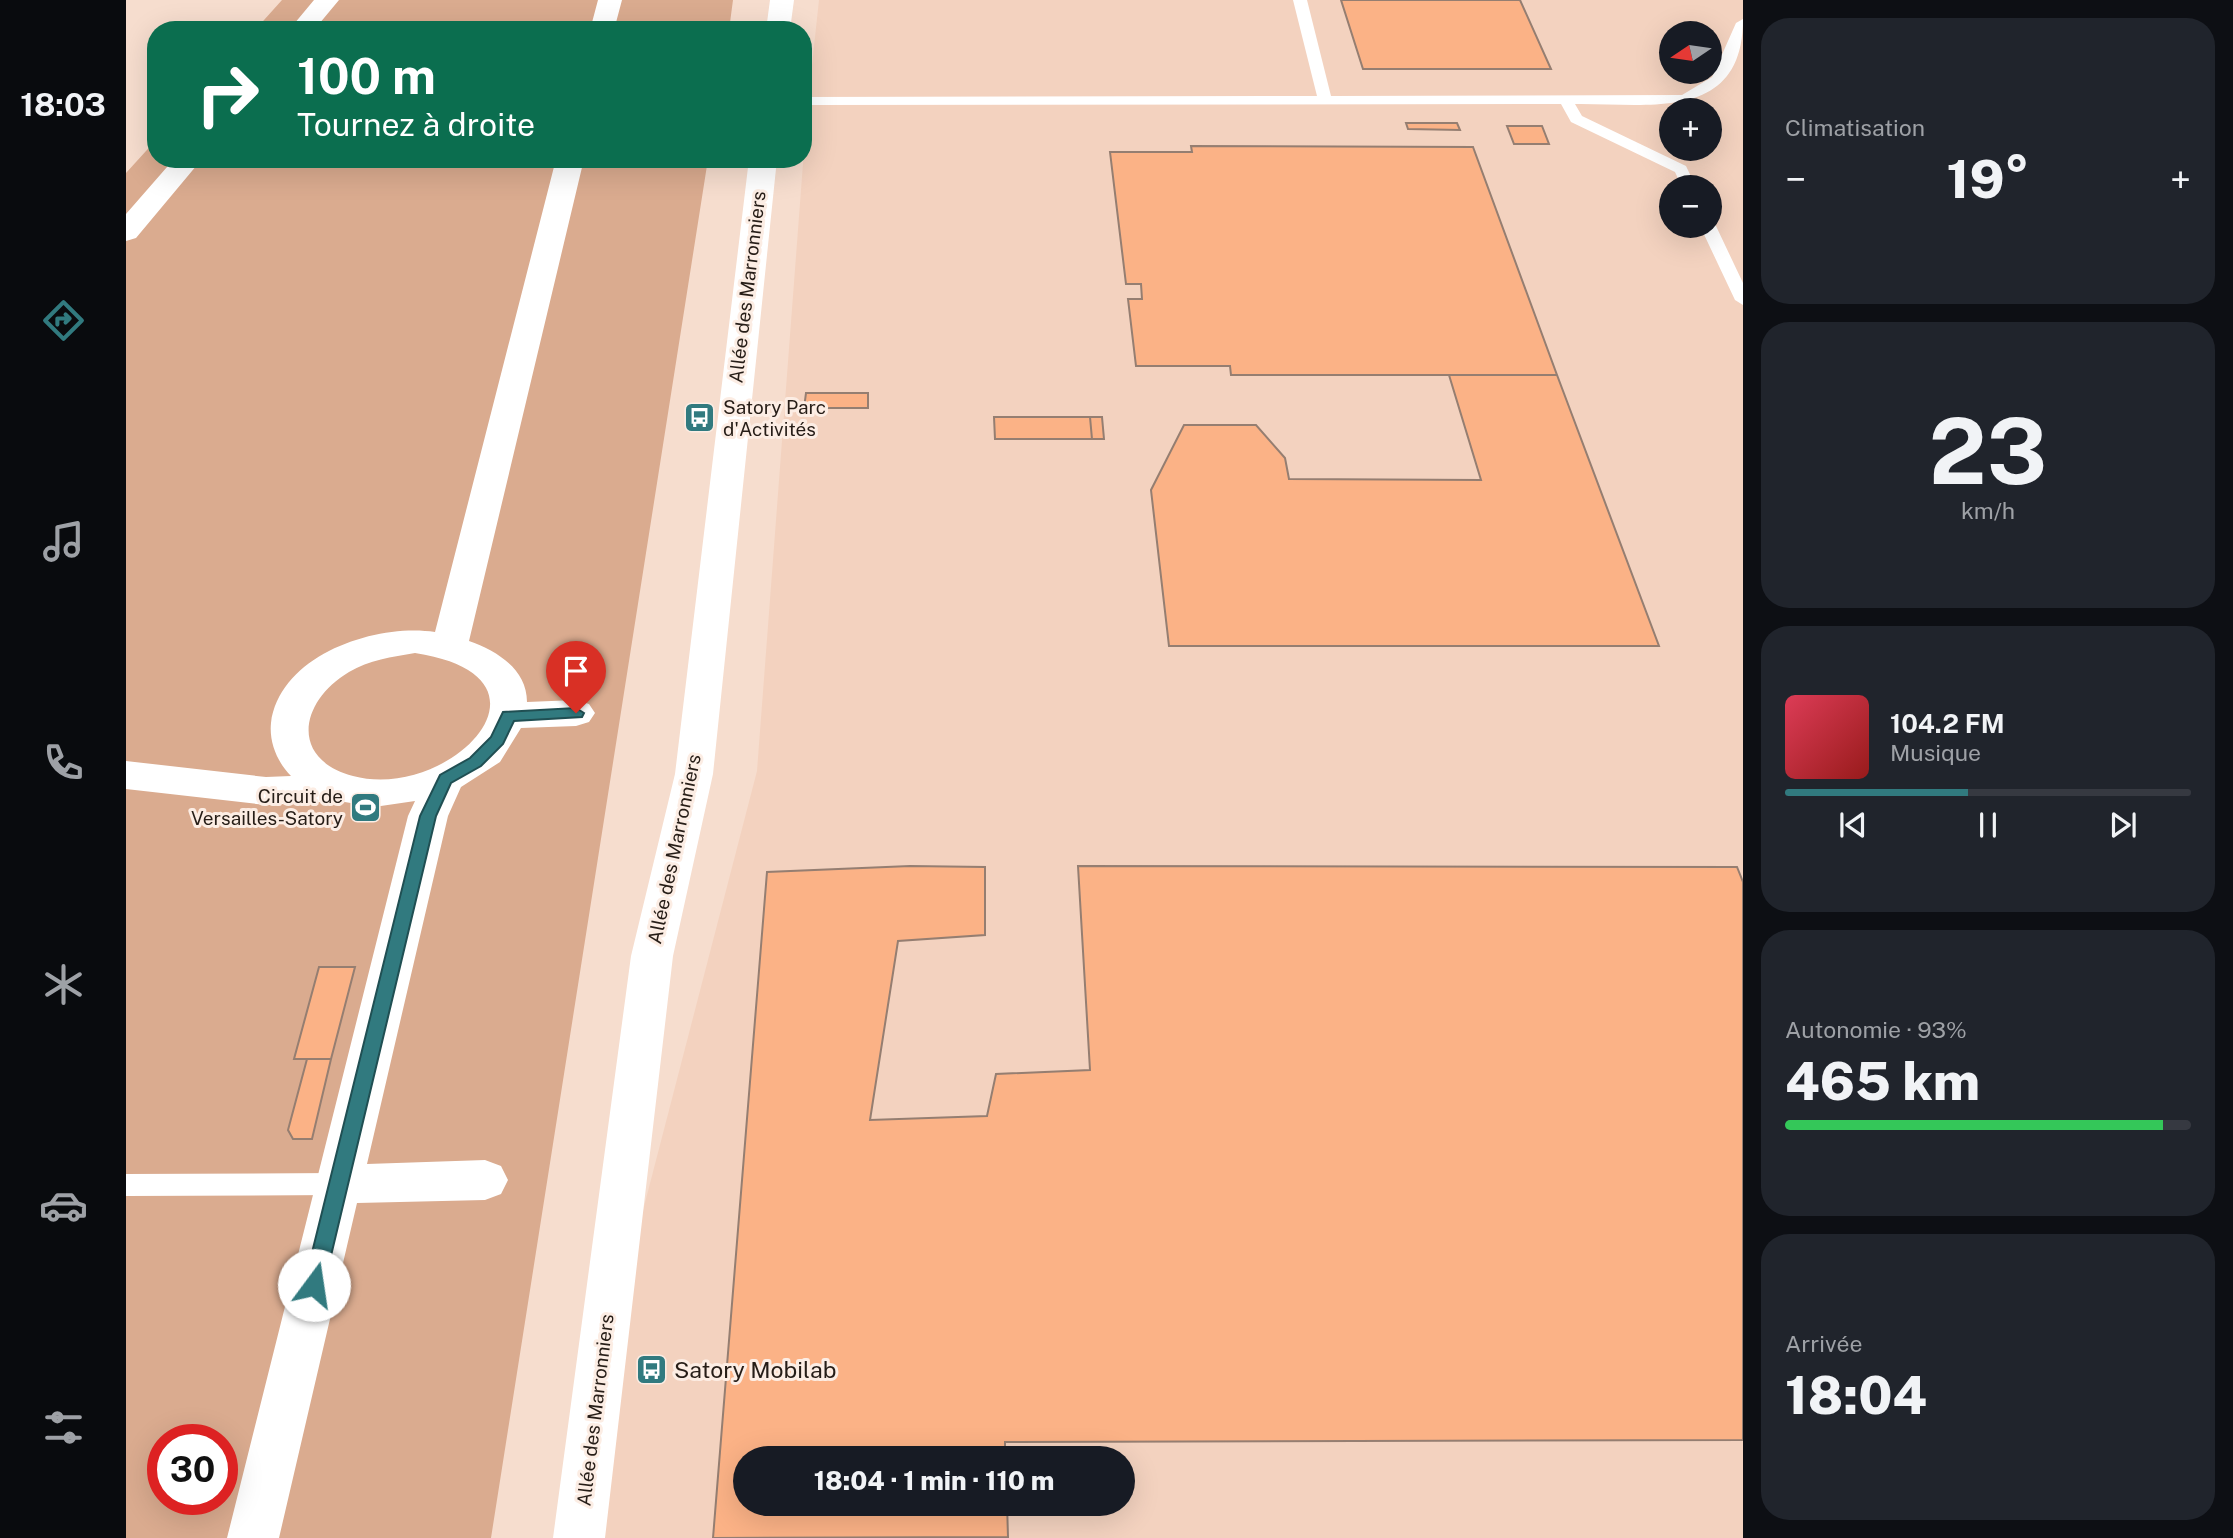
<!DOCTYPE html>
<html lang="fr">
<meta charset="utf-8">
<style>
:root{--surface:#171b24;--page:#20242c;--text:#f1f3f6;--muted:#9ea1a6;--line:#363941;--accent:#317a7f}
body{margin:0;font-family:"Public Sans",sans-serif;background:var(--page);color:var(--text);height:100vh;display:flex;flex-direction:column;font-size:26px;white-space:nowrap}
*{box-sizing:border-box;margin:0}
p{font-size:23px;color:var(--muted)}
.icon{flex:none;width:38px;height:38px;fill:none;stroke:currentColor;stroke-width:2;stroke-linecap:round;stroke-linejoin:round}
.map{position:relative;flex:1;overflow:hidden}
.panel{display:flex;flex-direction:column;gap:18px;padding:18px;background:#0d0f14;width:490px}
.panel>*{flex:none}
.top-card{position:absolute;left:21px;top:21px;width:665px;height:147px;border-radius:28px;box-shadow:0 7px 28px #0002;background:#0b6e4f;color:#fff;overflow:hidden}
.needle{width:46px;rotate:257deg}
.controls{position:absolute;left:1533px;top:21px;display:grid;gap:14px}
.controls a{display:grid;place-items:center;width:63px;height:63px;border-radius:50%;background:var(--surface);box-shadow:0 7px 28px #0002;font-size:35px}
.speed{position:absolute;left:21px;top:1424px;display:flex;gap:14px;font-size:35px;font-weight:700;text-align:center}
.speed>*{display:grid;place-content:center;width:91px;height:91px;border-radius:50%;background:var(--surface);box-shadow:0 7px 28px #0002;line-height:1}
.speed .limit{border:10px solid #d22;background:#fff;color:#111}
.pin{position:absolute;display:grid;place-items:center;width:60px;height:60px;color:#fff;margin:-72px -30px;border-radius:50% 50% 50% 0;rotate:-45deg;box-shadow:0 0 7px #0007}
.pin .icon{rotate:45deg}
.me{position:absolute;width:77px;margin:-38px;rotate:14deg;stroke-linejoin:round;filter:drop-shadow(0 0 5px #0008)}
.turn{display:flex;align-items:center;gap:24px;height:147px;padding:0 35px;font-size:32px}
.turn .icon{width:91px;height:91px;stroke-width:2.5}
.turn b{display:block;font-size:49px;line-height:60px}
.big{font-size:52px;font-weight:800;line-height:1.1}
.panel .tile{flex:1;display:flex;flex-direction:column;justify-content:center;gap:10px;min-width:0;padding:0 24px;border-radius:28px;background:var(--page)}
.panel .dial{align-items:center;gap:0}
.dial b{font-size:91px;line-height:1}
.song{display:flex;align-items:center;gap:21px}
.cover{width:84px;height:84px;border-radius:10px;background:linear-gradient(135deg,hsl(350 70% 55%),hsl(0 70% 35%))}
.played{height:7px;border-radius:4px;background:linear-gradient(90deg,var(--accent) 45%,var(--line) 45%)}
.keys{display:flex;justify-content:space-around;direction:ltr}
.heat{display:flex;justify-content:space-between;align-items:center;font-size:38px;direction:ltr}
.charge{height:10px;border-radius:5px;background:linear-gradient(90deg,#34c759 93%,var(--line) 0)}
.trip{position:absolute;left:607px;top:1446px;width:402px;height:70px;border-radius:35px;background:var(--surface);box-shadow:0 7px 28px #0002;font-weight:800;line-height:70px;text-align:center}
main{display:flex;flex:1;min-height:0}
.menu{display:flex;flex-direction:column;width:126px;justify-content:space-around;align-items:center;background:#090b0e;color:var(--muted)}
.menu .icon{width:49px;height:49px}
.menu .current{color:var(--accent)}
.menu b{font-size:32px;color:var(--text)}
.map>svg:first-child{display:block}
.built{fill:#f3d2bf;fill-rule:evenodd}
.green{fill:#daab8f;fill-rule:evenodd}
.building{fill:#fbb286;stroke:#957e71;stroke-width:2}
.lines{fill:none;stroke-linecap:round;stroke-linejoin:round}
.service{fill:#fff;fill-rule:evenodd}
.minor{fill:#fff;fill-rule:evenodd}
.route{fill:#317a7f;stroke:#204f53;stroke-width:2}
.labels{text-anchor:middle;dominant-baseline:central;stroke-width:6;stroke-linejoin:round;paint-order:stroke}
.street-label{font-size:19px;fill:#261d17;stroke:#fcede4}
.poi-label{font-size:19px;fill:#261d17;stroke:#fcede4;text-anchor:start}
.near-poi-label{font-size:23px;fill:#261d17;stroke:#fcede4;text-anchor:start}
</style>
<main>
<nav class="menu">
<b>18:03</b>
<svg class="icon current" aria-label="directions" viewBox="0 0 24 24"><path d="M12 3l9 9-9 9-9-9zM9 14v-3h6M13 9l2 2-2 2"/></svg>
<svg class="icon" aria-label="music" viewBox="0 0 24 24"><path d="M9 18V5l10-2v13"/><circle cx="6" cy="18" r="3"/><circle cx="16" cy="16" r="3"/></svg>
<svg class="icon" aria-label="phone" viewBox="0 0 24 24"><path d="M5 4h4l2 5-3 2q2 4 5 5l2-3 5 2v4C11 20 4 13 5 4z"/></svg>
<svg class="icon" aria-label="climate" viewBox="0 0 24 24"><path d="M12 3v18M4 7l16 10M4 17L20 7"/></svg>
<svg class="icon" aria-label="car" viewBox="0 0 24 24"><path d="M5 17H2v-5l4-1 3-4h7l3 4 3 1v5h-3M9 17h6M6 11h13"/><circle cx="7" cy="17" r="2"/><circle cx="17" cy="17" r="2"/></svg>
<svg class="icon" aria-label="filters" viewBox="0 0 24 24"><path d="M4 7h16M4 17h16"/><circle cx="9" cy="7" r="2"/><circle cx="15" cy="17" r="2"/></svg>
</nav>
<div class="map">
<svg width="1617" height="1538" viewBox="0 0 1617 1538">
<rect width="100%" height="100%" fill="#f6ddce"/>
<path class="built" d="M 693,0 L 1617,0 L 1617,1538 L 432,1538 L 631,771 L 681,111 ZM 1545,33 L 1584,33 L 1584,72 L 1545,72 ZM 1545,110 L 1584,110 L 1584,149 L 1545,149 ZM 1545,187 L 1584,187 L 1584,226 L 1545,226 ZM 620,1458 L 998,1458 L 998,1503 L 620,1503 Z"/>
<path class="green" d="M 156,0 L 607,0 L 603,30 L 129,30 Z
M 30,140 L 30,159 L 582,159 L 365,1538 L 0,1538 L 0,173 ZM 37,1440 L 96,1440 L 96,1500 L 37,1500 Z"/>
<path class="building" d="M 1215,0 L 1394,0 L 1425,69 L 1237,69 Z
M 1280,123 L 1331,123 L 1334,130 L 1282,129 Z
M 1381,126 L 1416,126 L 1423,144 L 1388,144 Z
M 1065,146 L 1347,147 L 1431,375 L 1105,375 L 1104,366 L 1010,366 L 1002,299 L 1016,299 L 1015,284 L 1000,284 L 984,152 L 1066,152 Z
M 1323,375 L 1431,375 L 1533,646 L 1043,646 L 1025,490 L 1058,425 L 1130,425 L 1159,458 L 1163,479 L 1355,480 Z
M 680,393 L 742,393 L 742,408 L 678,408 Z
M 868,417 L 964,417 L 966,439 L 869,439 Z
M 964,417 L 976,417 L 978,439 L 966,439 Z
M 784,866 L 859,867 L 859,935 L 772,941 L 744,1120 L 861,1116 L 870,1074 L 964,1070 L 952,866 L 1611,867 L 1617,882 L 1617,1440 L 879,1442 L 879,1458 L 620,1458 L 620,1503 L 881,1503 L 882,1537 L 587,1538 L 641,872 Z
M 193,967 L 229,967 L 205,1059 L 168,1059 Z
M 181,1059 L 205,1059 L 186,1139 L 167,1139 L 162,1130 Z"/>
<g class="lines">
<path class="service" d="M 1167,0 L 1181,0 L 1205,96 L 1556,95 L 1586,77 L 1610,23 L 1617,19 C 1617,123 1522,103 1449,104 L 1456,116 L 1560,166 L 1570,187 L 1556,187 L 1549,172 L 1445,122 L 1435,104 L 677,105 L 677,97 L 1191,96 Z
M 1584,222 L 1590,226 L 1617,283 L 1617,305 L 1609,300 L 1574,226 L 1584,226 Z
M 213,1173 L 222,1176 L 226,1184 L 222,1192 L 213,1195 L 0,1196 L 0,1174 Z"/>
<path class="minor" d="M 188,0 L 213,0 L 188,30 L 163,30 Z
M 472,0 L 496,0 L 488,30 L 464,30 Z
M 644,0 L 668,0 L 664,30 L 640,30 Z
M 48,159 L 76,159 L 10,238 L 0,241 L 0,214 Z
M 430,159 L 458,159 L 343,641 C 371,651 401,669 401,702 L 450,700 L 463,704 L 469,713 L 463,722 L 450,726 L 395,728 L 374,762 L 335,787 L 322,816 L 241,1164 L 359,1160 L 375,1166 L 382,1180 L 375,1194 L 359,1200 L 231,1203 L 153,1538 L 101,1538 L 282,816 L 289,801 L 248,807 L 213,801 L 140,805 L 0,789 L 0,761 L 140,777 L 165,776 C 151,762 143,742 145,723 C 154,654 251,623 309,632 ZM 289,653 C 446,677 323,802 227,776 C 163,759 174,701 223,672 C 243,660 266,657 289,653 Z
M 623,159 L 651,159 L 587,774 L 547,956 L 479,1538 L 427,1538 L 505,956 L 549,774 Z"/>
</g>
<path class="route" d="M 450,708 L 458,713 L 456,717 L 388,721 L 377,744 L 355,766 L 325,783 L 310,816 L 198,1285 L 195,1291 L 188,1294 L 181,1291 L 178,1285 L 294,816 L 314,775 L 344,758 L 365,737 L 377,712 Z"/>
<defs>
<symbol id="bus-square" viewBox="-11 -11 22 22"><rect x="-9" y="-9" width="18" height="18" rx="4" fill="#317a7f" stroke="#fcede4"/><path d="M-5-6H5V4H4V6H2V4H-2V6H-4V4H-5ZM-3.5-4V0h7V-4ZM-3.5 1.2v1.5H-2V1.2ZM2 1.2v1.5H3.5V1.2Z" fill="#fff"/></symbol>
<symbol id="stadium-square" viewBox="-11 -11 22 22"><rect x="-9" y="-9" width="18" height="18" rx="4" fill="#317a7f" stroke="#fcede4"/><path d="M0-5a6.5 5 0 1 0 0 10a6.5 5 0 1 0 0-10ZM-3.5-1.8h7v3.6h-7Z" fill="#fff"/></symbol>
</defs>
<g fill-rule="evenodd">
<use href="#bus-square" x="556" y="400" width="35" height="35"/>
<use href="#stadium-square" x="222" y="790" width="35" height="35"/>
<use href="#bus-square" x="508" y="1352" width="35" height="35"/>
</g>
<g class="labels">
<g class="street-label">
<text transform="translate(621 287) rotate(-83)">Allée des Marronniers</text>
<text transform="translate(548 849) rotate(-78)">Allée des Marronniers</text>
<text transform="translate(469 1410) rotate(-83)">Allée des Marronniers</text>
</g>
<g class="poi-label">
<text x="597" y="407">Satory Parc<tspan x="597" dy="22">d'Activités</tspan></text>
<text x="217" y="796" text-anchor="end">Circuit de<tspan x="217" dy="22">Versailles-Satory</tspan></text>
</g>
<g class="near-poi-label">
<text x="548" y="1369">Satory Mobilab</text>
</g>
</g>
</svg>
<div class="controls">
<a><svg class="needle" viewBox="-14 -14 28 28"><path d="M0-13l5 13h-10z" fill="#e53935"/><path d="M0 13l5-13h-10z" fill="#9ea1a6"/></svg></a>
<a>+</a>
<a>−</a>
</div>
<div class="speed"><div class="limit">30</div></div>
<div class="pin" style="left:450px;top:713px;background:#d93025"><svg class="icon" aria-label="arrive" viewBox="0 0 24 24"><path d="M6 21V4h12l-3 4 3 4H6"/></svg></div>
<svg class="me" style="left:188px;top:1285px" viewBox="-20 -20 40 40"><circle r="19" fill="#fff"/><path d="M0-13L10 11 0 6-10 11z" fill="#317a7f"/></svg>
<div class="trip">18:04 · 1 min · 110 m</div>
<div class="top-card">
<div class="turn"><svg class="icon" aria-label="right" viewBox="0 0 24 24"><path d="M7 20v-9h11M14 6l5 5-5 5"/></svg><div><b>100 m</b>Tournez à droite</div></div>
</div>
</div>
<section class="panel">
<div class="tile"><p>Climatisation</p>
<div class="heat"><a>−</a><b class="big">19°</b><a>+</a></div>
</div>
<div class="tile dial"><b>23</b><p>km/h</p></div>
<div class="tile">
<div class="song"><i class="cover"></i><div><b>104.2 FM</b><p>Musique</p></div></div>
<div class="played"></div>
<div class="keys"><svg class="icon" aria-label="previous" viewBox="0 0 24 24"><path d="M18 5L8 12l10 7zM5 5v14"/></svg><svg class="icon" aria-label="pause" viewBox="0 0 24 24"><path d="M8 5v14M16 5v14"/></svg><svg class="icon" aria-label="next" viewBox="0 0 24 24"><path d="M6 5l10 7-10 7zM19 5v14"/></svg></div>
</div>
<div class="tile"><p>Autonomie · 93%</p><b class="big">465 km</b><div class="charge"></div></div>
<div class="tile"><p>Arrivée</p><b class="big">18:04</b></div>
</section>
</main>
